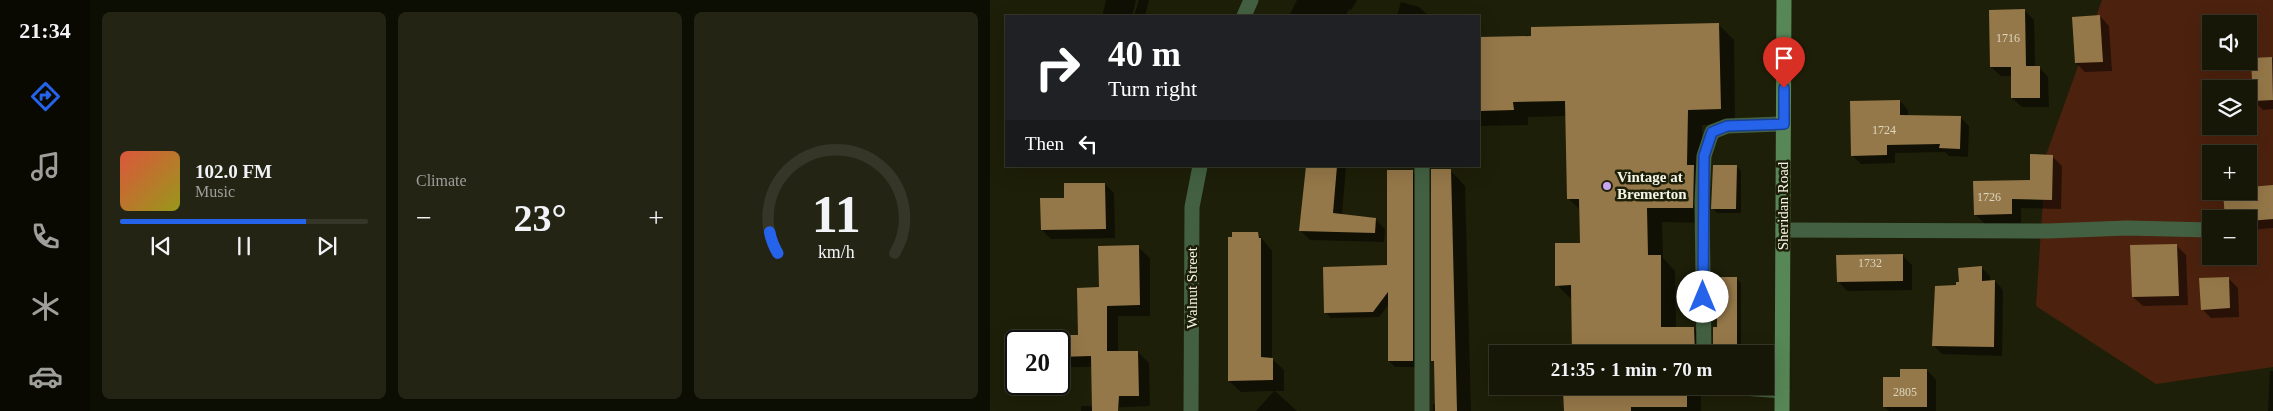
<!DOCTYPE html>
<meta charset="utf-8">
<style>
:root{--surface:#161706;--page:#232414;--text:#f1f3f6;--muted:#9e9f9b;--line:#353628;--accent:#2563eb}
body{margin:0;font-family:"Times New Roman",serif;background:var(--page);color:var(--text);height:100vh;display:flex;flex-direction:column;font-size:19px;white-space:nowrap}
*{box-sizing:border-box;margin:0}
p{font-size:16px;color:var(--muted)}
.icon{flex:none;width:28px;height:28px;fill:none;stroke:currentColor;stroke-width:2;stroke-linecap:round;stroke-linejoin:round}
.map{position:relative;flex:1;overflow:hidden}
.details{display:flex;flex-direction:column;gap:12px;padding:12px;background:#0c0d03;width:900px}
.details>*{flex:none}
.hud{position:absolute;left:15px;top:15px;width:475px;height:152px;border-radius:0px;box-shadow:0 5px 20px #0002,0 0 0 1px var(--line);background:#202124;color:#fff;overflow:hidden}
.fabs{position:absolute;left:1212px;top:15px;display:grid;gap:10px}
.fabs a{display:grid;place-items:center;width:55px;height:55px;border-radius:0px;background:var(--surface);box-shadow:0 5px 20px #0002,0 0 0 1px var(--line);font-size:25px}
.speed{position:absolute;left:15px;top:330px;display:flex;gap:10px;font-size:25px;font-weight:700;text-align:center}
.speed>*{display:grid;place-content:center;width:65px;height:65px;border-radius:50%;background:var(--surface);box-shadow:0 5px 20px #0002,0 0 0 1px var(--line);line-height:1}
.speed .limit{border:2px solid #111;border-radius:8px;background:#fff;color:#111}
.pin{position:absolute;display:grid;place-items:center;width:42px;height:42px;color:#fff;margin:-51px -21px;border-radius:50% 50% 50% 0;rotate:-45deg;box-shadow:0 0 5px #0007}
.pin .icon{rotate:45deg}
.me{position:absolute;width:55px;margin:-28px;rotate:0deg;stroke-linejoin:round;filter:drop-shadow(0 0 4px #0008)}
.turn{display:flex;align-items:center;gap:18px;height:105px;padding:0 20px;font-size:22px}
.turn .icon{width:65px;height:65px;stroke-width:2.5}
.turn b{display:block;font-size:35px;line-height:42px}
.then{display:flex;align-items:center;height:48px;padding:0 20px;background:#0003;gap:10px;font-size:19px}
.big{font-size:38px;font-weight:600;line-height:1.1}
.details .card{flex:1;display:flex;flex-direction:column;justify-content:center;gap:8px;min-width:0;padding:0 18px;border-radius:8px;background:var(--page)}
.details .dial{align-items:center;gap:0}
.dial svg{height:130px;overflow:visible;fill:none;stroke:var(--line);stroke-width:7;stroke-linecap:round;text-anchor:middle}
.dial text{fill:var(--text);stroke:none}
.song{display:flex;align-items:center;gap:15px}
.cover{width:60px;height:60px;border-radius:8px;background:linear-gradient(135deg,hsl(10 70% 55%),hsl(60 70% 35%))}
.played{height:5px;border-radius:2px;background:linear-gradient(90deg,var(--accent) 75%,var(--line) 75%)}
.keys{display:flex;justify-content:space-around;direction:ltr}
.heat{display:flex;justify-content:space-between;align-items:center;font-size:28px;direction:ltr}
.details .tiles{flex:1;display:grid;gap:12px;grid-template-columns:repeat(3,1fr)}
.trip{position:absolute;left:499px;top:345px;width:285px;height:50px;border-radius:0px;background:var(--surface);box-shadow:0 5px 20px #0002,0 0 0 1px var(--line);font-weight:600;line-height:50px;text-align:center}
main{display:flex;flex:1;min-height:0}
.menu{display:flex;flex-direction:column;width:90px;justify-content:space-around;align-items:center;background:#090902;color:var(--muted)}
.menu .icon{width:35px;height:35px}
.menu .current{color:var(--accent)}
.menu b{font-size:22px;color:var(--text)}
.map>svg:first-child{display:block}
.green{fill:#4c220e;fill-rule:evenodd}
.shadow{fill:#0007}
.building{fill:#957849}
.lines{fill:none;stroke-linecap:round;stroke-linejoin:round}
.lane{stroke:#436142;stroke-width:15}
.street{stroke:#436142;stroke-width:15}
.secondary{stroke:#578756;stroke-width:15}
.route-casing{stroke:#184099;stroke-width:12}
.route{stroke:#2563eb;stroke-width:9}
.poi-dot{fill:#c8a5ee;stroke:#1e1f08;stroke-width:2}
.labels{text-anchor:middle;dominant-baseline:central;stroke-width:5;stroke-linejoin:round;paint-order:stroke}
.number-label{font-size:12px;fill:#dcd6bf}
.poi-label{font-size:15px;font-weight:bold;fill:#f4f5e6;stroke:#1e1f08;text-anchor:start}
.street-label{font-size:15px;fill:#f4f5e6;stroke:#1e1f08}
</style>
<main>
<nav class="menu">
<b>21:34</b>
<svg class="icon current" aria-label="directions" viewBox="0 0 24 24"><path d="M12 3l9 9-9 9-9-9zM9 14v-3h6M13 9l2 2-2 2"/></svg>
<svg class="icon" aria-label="music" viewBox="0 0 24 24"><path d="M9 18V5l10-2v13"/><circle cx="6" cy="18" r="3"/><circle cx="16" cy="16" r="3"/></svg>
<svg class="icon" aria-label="phone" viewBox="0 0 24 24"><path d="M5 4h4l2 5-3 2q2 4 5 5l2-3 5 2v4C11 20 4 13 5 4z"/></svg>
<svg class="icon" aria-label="climate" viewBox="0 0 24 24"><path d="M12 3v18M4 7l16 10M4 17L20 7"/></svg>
<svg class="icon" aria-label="car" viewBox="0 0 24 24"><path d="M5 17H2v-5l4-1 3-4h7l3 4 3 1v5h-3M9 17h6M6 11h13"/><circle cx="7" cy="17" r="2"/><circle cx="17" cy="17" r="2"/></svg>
</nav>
<section class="details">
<div class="tiles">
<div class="card">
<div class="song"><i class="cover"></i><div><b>102.0 FM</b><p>Music</p></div></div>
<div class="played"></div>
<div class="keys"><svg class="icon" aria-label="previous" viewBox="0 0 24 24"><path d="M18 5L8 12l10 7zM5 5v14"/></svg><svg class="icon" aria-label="pause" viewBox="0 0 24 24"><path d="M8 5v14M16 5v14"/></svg><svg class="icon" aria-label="next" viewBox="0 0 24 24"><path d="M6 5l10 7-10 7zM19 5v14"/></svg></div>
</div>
<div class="card"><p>Climate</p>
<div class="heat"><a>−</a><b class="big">23°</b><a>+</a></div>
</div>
<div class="card dial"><svg viewBox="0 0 100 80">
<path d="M14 69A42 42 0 1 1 86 69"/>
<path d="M14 69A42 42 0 0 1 9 56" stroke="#2563eb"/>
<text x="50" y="56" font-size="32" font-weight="700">11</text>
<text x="50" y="72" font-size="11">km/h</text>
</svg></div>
</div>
</section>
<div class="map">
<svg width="1283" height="411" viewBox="0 0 1283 411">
<rect width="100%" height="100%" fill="#1e1f08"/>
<path class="green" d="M 1112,0 L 1283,0 L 1283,367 L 1166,384 L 1046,306 L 1056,155 ZM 1221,24 L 1259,24 L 1259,61 L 1221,61 ZM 1221,89 L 1259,89 L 1259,126 L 1221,126 ZM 1221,154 L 1259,154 L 1259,191 L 1221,191 ZM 1221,219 L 1259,219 L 1259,256 L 1221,256 Z"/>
<path class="shadow" d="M 116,0 L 146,0 L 142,16 L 116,16 L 113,13 Z
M 149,0 L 159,0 L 155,16 L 144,16 Z
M 307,0 L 367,0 L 361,10 L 359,9 L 355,16 L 299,16 Z
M 411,2 L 429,7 L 439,16 L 407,16 Z
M 1035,11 L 1044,20 L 1045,68 L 1049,67 L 1058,77 L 1059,107 L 1032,107 L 1022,98 L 1022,76 L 1011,76 L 1001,67 Z
M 1110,16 L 1119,26 L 1122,71 L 1095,72 L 1086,63 Z
M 728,24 L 744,40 L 745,124 L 712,125 L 712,174 L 717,223 L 672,222 L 673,258 L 685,271 L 686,328 L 704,328 L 719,343 L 719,354 L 584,354 L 582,300 L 567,285 L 591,244 L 591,211 L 578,198 L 577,116 L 538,117 L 538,125 L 489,126 L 489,38 L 542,37 Z
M 1283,58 L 1283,109 L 1273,110 L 1264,101 L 1262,59 Z
M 910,101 L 918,110 L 918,117 L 971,118 L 979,126 L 978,157 L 959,156 L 955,152 L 905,153 L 905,163 L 871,164 L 862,155 Z
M 1063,157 L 1072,166 L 1071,209 L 1031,208 L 1031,223 L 995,224 L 985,214 L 1041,181 Z
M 317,166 L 356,166 L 352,215 L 385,219 L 395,229 L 394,242 L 320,240 L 311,231 Z
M 746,166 L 751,171 L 751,213 L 727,213 L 723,208 Z
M 460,170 L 475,186 L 481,411 L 443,411 L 443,404 L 446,404 L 445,363 L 443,361 Z
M 422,171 L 428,177 L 428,367 L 405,367 L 399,361 L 399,304 L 389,317 L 341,318 L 335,312 L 398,267 Z
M 115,184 L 124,193 L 125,238 L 61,239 L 52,230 L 76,199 Z
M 1283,187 L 1283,228 L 1259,230 L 1259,189 Z
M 268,234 L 282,251 L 282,359 L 294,370 L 294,391 L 285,391 L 307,411 L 266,411 L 284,391 L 251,392 L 239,381 Z
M 1186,245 L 1196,255 L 1198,305 L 1153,306 L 1143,297 Z
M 148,247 L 160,258 L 160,316 L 128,316 L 128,352 L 148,352 L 159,363 L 160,406 L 115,408 L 103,367 L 76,367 L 69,360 L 69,341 L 65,341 L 65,336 L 89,336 L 110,289 Z
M 912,255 L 922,265 L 922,290 L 857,291 L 848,281 Z
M 991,267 L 1000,276 L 1000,282 L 1005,281 L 1013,290 L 1012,356 L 952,354 L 943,345 L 967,286 Z
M 746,278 L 751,283 L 751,354 L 724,354 L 728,328 Z
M 1238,278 L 1248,288 L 1249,317 L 1221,318 L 1212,309 Z
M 937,370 L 946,380 L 946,411 L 899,411 L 894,406 L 912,378 Z
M 1280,371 L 1283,371 L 1283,411 L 1278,411 Z
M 584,386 L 711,386 L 711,411 L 575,411 L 585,391 Z
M 91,406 L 105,406 L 111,411 L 91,411 Z"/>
<path class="building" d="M 1035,9 L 1036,66 L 1050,66 L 1050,98 L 1021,98 L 1021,67 L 1000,67 L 999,10 Z
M 1110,15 L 1113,62 L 1085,63 L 1082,17 Z
M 729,23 L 731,109 L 698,110 L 697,165 L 704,165 L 703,208 L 657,208 L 658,255 L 671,255 L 671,327 L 704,327 L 705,354 L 582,354 L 581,285 L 565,286 L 565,243 L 590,243 L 589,199 L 577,199 L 575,101 L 523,102 L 524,110 L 489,111 L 489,37 L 541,36 L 541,27 Z
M 1282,57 L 1283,100 L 1263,101 L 1261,58 Z
M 910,100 L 910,115 L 971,116 L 970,149 L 949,148 L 950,144 L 897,145 L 897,155 L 861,156 L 860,101 Z
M 1040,154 L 1063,155 L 1062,200 L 1022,199 L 1022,214 L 984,215 L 983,181 L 1040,180 Z
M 723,165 L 747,165 L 746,209 L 721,209 Z
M 316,166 L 347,166 L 343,213 L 386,218 L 385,233 L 309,231 Z
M 441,169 L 461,169 L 467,411 L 445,411 L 444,361 L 441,361 Z
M 397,170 L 423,170 L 423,361 L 398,361 L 398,292 L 383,312 L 334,313 L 333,267 L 397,265 Z
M 74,183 L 115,183 L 116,229 L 51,230 L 50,198 L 74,198 Z
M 1283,185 L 1283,219 L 1259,221 L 1259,219 L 1235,219 L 1233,191 L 1259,191 L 1259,187 Z
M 242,232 L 268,232 L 269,238 L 271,238 L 271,357 L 283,358 L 283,380 L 238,381 L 238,237 L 242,237 Z
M 1187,244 L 1189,296 L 1142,297 L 1140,245 Z
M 149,245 L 150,305 L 117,306 L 117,351 L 148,351 L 149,396 L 129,396 L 128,411 L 102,411 L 101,356 L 69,357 L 69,335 L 88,335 L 87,288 L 109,287 L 108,246 Z
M 913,254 L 913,281 L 847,282 L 846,255 Z
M 992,266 L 992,281 L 1005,280 L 1004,347 L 942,346 L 945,286 L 966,285 L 966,282 L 969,282 L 968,268 Z
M 727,277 L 747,277 L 747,354 L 723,354 L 723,327 L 727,327 Z
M 1239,277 L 1240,308 L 1211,310 L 1209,278 Z
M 910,369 L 937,369 L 937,407 L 893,407 L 893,377 L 910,377 Z
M 583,386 L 697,386 L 697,407 L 641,407 L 641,411 L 574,411 L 573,390 L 583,390 Z"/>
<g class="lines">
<path class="lane" d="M 793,230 L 1058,231 L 1137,228 L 1221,230
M 714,354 L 712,202 L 714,156 L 722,132 L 737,126 L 793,124
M 724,386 L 792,391
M 432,411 L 432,166"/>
<path class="street" d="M 254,16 L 261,0
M 201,411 L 202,207 L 210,166"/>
<path class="secondary" d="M 792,411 L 794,0"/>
</g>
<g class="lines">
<defs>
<path id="route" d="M 713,297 L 714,156 L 722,132 L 737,126 L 794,124 L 794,88"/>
</defs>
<use href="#route" class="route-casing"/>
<use href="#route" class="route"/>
</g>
<circle class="poi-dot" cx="617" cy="186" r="5"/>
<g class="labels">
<g class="number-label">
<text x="1018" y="38">1716</text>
<text x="894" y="130">1724</text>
<text x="999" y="197">1726</text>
<text x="880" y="263">1732</text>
<text x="915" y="392">2805</text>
</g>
<g class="poi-label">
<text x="627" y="177">Vintage at<tspan x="627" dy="17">Bremerton</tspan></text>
</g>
<g class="street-label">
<text transform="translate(793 206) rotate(-90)">Sheridan Road</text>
<text transform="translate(202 288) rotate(-90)">Walnut Street</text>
</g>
</g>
</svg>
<div class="fabs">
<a><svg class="icon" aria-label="sound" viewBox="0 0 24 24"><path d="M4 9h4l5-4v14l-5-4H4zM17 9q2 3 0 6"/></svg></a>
<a><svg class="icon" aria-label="layers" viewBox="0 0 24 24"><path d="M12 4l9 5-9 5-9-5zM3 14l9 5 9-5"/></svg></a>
<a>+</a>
<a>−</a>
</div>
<div class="speed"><div class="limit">20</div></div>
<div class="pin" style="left:794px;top:88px;background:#d93025"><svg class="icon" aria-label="arrive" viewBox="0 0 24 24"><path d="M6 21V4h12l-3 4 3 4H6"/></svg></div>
<svg class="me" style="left:713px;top:297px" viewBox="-20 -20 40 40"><circle r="19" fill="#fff"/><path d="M0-13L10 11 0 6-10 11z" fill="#2563eb"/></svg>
<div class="trip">21:35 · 1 min · 70 m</div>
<div class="hud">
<div class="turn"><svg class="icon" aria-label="right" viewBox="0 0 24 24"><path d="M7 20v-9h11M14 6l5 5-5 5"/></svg><div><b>40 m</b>Turn right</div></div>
<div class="then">Then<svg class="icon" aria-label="left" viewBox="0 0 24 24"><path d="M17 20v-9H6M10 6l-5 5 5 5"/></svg></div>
</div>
</div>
</main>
